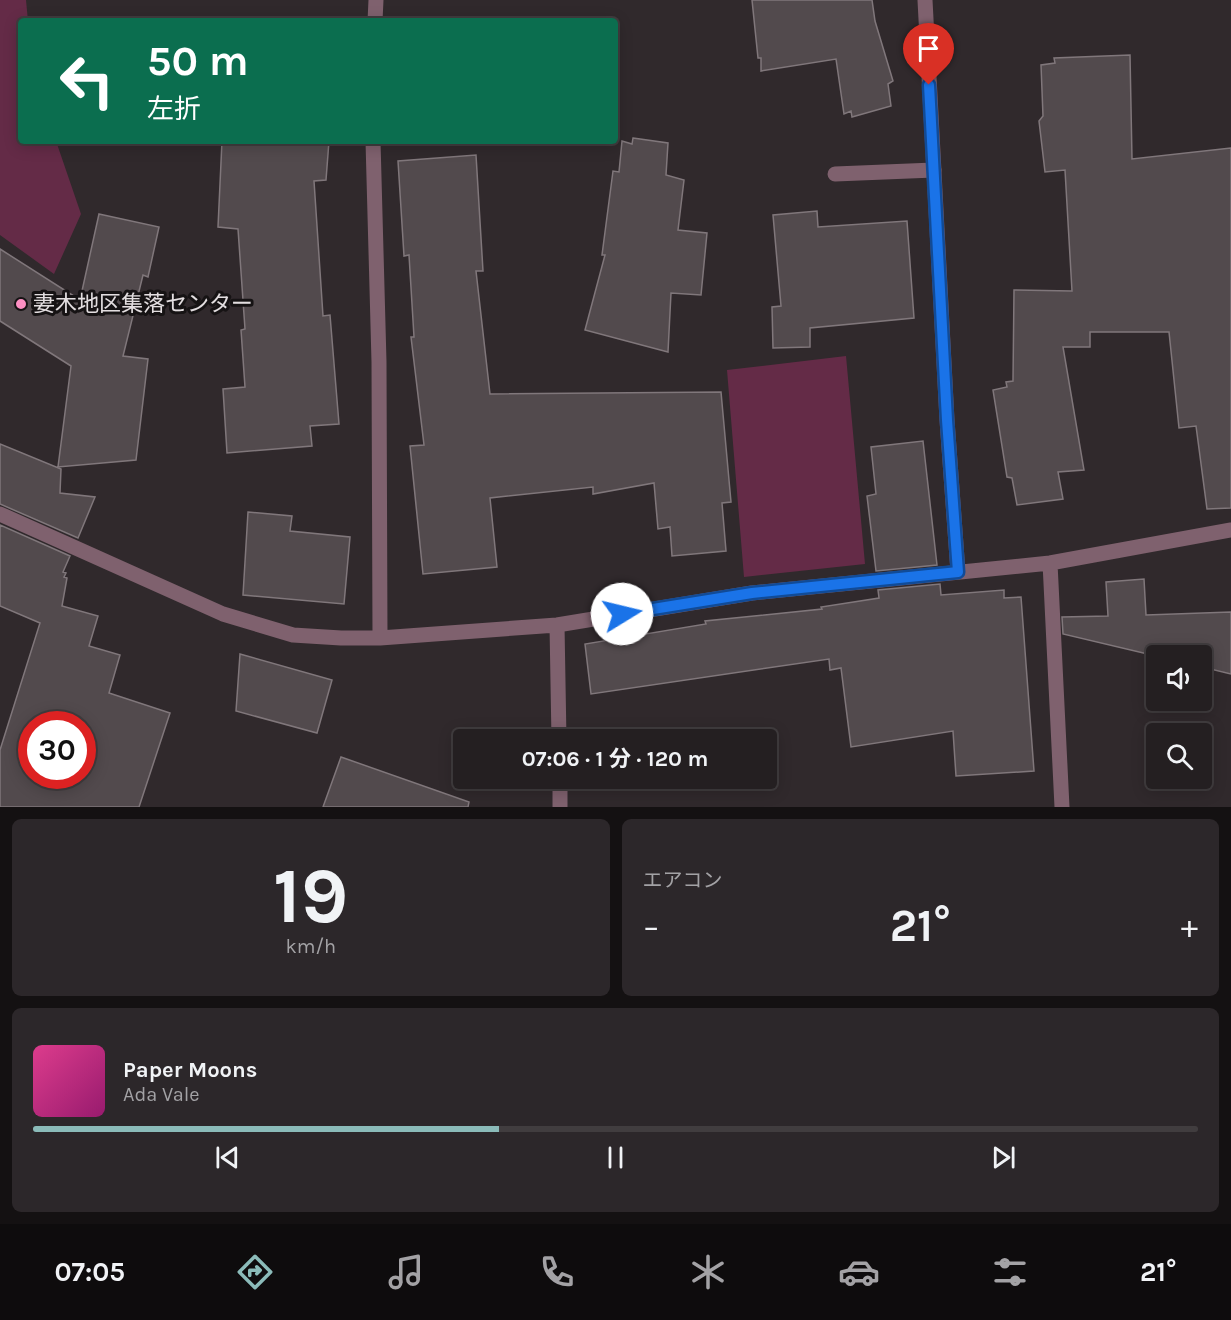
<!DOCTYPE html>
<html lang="ja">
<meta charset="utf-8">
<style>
:root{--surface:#241f21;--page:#2c272a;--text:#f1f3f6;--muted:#a3a2a5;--line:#413d3f;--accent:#8bbbb9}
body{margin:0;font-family:Karla,"Noto Sans JP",sans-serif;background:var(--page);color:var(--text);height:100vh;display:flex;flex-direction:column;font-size:22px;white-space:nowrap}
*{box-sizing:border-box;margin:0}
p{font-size:20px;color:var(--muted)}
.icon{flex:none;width:33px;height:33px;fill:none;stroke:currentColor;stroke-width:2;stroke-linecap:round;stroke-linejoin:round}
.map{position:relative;height:807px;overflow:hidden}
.side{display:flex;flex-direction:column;gap:12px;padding:12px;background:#141112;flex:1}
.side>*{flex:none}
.hud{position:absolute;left:18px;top:18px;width:600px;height:126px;border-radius:6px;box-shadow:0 3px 15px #0003,0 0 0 2px var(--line);background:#0b6e4f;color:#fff;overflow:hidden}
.fabs{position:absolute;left:1146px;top:645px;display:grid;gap:12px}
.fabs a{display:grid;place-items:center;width:66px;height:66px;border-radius:6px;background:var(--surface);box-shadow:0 3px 15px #0003,0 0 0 2px var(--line);font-size:30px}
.speed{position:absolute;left:18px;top:711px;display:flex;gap:12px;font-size:30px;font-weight:700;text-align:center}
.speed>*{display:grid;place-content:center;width:78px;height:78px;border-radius:50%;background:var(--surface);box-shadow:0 3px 15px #0003,0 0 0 2px var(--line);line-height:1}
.speed .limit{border:9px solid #d22;background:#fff;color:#111}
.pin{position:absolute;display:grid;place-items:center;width:51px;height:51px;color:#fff;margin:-62px -26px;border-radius:50% 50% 50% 0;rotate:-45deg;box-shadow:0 0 6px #0007}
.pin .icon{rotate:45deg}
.me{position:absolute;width:66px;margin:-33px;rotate:81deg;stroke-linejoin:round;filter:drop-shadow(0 0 4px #0008)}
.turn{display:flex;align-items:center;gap:21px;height:126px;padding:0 30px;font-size:27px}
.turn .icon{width:78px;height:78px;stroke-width:2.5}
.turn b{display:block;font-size:42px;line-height:51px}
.big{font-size:45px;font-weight:700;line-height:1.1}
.side .tile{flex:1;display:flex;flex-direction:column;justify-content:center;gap:9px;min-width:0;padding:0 21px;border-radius:9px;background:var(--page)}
.side .dial{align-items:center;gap:0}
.dial b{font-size:78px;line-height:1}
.song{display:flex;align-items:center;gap:18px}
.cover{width:72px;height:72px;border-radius:9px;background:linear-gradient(135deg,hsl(330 70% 55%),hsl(320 70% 35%))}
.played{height:6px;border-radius:3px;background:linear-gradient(90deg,var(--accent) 40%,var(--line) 40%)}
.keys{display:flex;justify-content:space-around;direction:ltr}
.heat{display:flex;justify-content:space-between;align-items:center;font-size:33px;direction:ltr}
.side .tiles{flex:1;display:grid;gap:12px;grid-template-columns:1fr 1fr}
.tile:last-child{grid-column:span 2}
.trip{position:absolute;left:453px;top:729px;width:324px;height:60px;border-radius:6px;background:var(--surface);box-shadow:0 3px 15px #0003,0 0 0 2px var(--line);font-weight:700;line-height:60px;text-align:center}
.dock{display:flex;height:96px;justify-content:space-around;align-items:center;background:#0e0c0d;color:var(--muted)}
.dock .icon{width:42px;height:42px}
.dock .current{color:var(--accent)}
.dock b{font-size:27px;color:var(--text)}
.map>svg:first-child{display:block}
.green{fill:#642b47}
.building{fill:#524a4d;stroke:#80777b;stroke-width:1.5;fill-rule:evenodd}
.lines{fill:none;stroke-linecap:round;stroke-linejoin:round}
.service{stroke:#7f616e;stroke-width:15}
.minor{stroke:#7f616e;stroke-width:15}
.route-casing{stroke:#114b97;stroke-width:15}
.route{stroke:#1a73e8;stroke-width:10}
.poi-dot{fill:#fc8fc2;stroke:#161314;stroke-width:2}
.labels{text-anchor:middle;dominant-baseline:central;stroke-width:6;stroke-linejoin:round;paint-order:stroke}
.poi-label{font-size:22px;fill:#e3dee0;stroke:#161314;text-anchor:start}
</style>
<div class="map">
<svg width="1231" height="807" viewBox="0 0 1231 807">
<rect width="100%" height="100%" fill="#30292c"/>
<path class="green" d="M 0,0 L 26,0 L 28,21 L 21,21 L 21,141 L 56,141 L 81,214 L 54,274 L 0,235 Z
M 846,356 L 865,564 L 744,577 L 727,370 Z"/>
<path class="building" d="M 752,0 L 872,0 L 875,21 L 893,81 L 888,84 L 891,106 L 852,117 L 851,111 L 844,114 L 836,59 L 761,71 L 761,58 L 758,58 Z
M 1130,55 L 1132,159 L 1231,148 L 1231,508 L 1207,509 L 1196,426 L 1179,428 L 1169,332 L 1090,332 L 1090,347 L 1063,347 L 1084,470 L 1058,472 L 1063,499 L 1017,505 L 1012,478 L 1007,477 L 993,390 L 1007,387 L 1006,382 L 1013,381 L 1014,290 L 1072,291 L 1065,170 L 1045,172 L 1039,121 L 1043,116 L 1041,65 L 1055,63 L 1054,58 Z
M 633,138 L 668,143 L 666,175 L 684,180 L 678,230 L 707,233 L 701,295 L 671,293 L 668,352 L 585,330 L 605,255 L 602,255 L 613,171 L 619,172 L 622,141 L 632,144 Z
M 222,141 L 329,141 L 326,180 L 314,181 L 323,316 L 330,315 L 339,424 L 310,426 L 312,446 L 227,453 L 223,389 L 245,387 L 241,330 L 245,329 L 238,229 L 218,227 Z
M 476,155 L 483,271 L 476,271 L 490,394 L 721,392 L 731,502 L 722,503 L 726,551 L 672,556 L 670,527 L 658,529 L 654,483 L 593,494 L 593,487 L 490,498 L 497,567 L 423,574 L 410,446 L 424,445 L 411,337 L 414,337 L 409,255 L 404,256 L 398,161 Z
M 817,211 L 818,227 L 907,221 L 914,318 L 810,328 L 810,347 L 773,348 L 772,307 L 781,306 L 773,215 Z
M 99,214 L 159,227 L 148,277 L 143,275 L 123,356 L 148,359 L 136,460 L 58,467 L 71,366 L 0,321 L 0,249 L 80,300 Z
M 923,441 L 937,565 L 876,571 L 867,496 L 876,494 L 871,447 Z
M 0,444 L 61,469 L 60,493 L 95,497 L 78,538 L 0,504 Z
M 248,512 L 292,516 L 290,531 L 350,537 L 344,604 L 243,595 Z
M 0,525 L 70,556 L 63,572 L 66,573 L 64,577 L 67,578 L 62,606 L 98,616 L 89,646 L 120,655 L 109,693 L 170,713 L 139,807 L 0,807 L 0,750 L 40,623 L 0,606 ZM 32,724 L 82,724 L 82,776 L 32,776 Z
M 1144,579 L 1146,615 L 1231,612 L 1231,674 L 1202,667 L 1202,656 L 1156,656 L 1063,634 L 1062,617 L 1108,616 L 1106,582 Z
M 940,584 L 941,595 L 1004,590 L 1004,598 L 1021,597 L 1034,771 L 956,776 L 953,731 L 851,747 L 841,668 L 830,670 L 829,659 L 591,694 L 585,644 L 706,624 L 705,621 L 822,609 L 821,607 L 879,598 L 878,590 Z
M 240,654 L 332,680 L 317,733 L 236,711 Z
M 341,757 L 469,802 L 468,807 L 323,807 Z"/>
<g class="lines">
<path class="service" d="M 835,174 L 934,170"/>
<path class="minor" d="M 925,0 L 947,420 L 958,572
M 375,21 L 376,0
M 373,141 L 379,362 L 380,638
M 0,514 L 223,614 L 293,635 L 341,638 L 380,638 L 557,625 L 752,593 L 1050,563 L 1231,530
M 1050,563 L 1062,807
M 557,625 L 559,740
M 560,778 L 560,807"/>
</g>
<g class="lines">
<defs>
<path id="route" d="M 622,614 L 752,593 L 958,572 L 947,420 L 929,85"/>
</defs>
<use href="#route" class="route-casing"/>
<use href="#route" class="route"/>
</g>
<circle class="poi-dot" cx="21" cy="304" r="6"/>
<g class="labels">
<g class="poi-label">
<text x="33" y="304">妻木地区集落センター</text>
</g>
</g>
</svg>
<div class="fabs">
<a><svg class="icon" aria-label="sound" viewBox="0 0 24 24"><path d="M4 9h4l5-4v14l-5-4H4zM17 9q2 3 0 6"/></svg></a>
<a><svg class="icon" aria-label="search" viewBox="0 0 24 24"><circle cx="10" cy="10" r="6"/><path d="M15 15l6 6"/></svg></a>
</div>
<div class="speed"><div class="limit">30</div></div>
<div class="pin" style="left:929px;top:85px;background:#d93025"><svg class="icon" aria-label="arrive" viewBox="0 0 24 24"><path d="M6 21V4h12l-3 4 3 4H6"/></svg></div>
<svg class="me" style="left:622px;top:614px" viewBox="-20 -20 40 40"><circle r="19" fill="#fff"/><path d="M0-13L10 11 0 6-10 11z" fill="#1a73e8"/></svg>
<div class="trip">07:06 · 1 分 · 120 m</div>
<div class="hud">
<div class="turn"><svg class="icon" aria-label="left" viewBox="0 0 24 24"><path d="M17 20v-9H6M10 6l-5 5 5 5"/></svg><div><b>50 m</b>左折</div></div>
</div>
</div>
<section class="side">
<div class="tiles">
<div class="tile dial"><b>19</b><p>km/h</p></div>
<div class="tile"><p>エアコン</p>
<div class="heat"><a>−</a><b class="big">21°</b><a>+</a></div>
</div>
<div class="tile">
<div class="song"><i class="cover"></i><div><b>Paper Moons</b><p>Ada Vale</p></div></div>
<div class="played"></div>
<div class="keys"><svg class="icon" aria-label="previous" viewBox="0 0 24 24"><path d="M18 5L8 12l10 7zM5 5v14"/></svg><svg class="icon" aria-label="pause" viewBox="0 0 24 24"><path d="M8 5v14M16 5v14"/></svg><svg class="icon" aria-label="next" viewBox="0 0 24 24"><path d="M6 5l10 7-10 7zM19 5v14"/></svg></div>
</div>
</div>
</section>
<nav class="dock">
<b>07:05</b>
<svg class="icon current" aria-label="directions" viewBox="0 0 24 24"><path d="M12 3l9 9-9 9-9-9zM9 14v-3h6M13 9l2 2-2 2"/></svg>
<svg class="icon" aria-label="music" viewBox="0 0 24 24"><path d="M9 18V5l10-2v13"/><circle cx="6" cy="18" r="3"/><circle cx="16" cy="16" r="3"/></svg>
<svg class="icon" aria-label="phone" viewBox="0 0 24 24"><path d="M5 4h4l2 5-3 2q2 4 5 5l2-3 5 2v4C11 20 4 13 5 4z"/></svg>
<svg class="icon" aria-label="climate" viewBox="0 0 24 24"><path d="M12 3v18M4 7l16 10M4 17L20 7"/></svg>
<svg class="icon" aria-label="car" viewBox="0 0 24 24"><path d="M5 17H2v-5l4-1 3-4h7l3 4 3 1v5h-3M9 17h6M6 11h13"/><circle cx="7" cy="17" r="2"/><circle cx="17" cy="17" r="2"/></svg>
<svg class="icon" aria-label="filters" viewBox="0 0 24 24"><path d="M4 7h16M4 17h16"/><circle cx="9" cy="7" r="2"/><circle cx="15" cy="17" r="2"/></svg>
<b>21°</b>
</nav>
